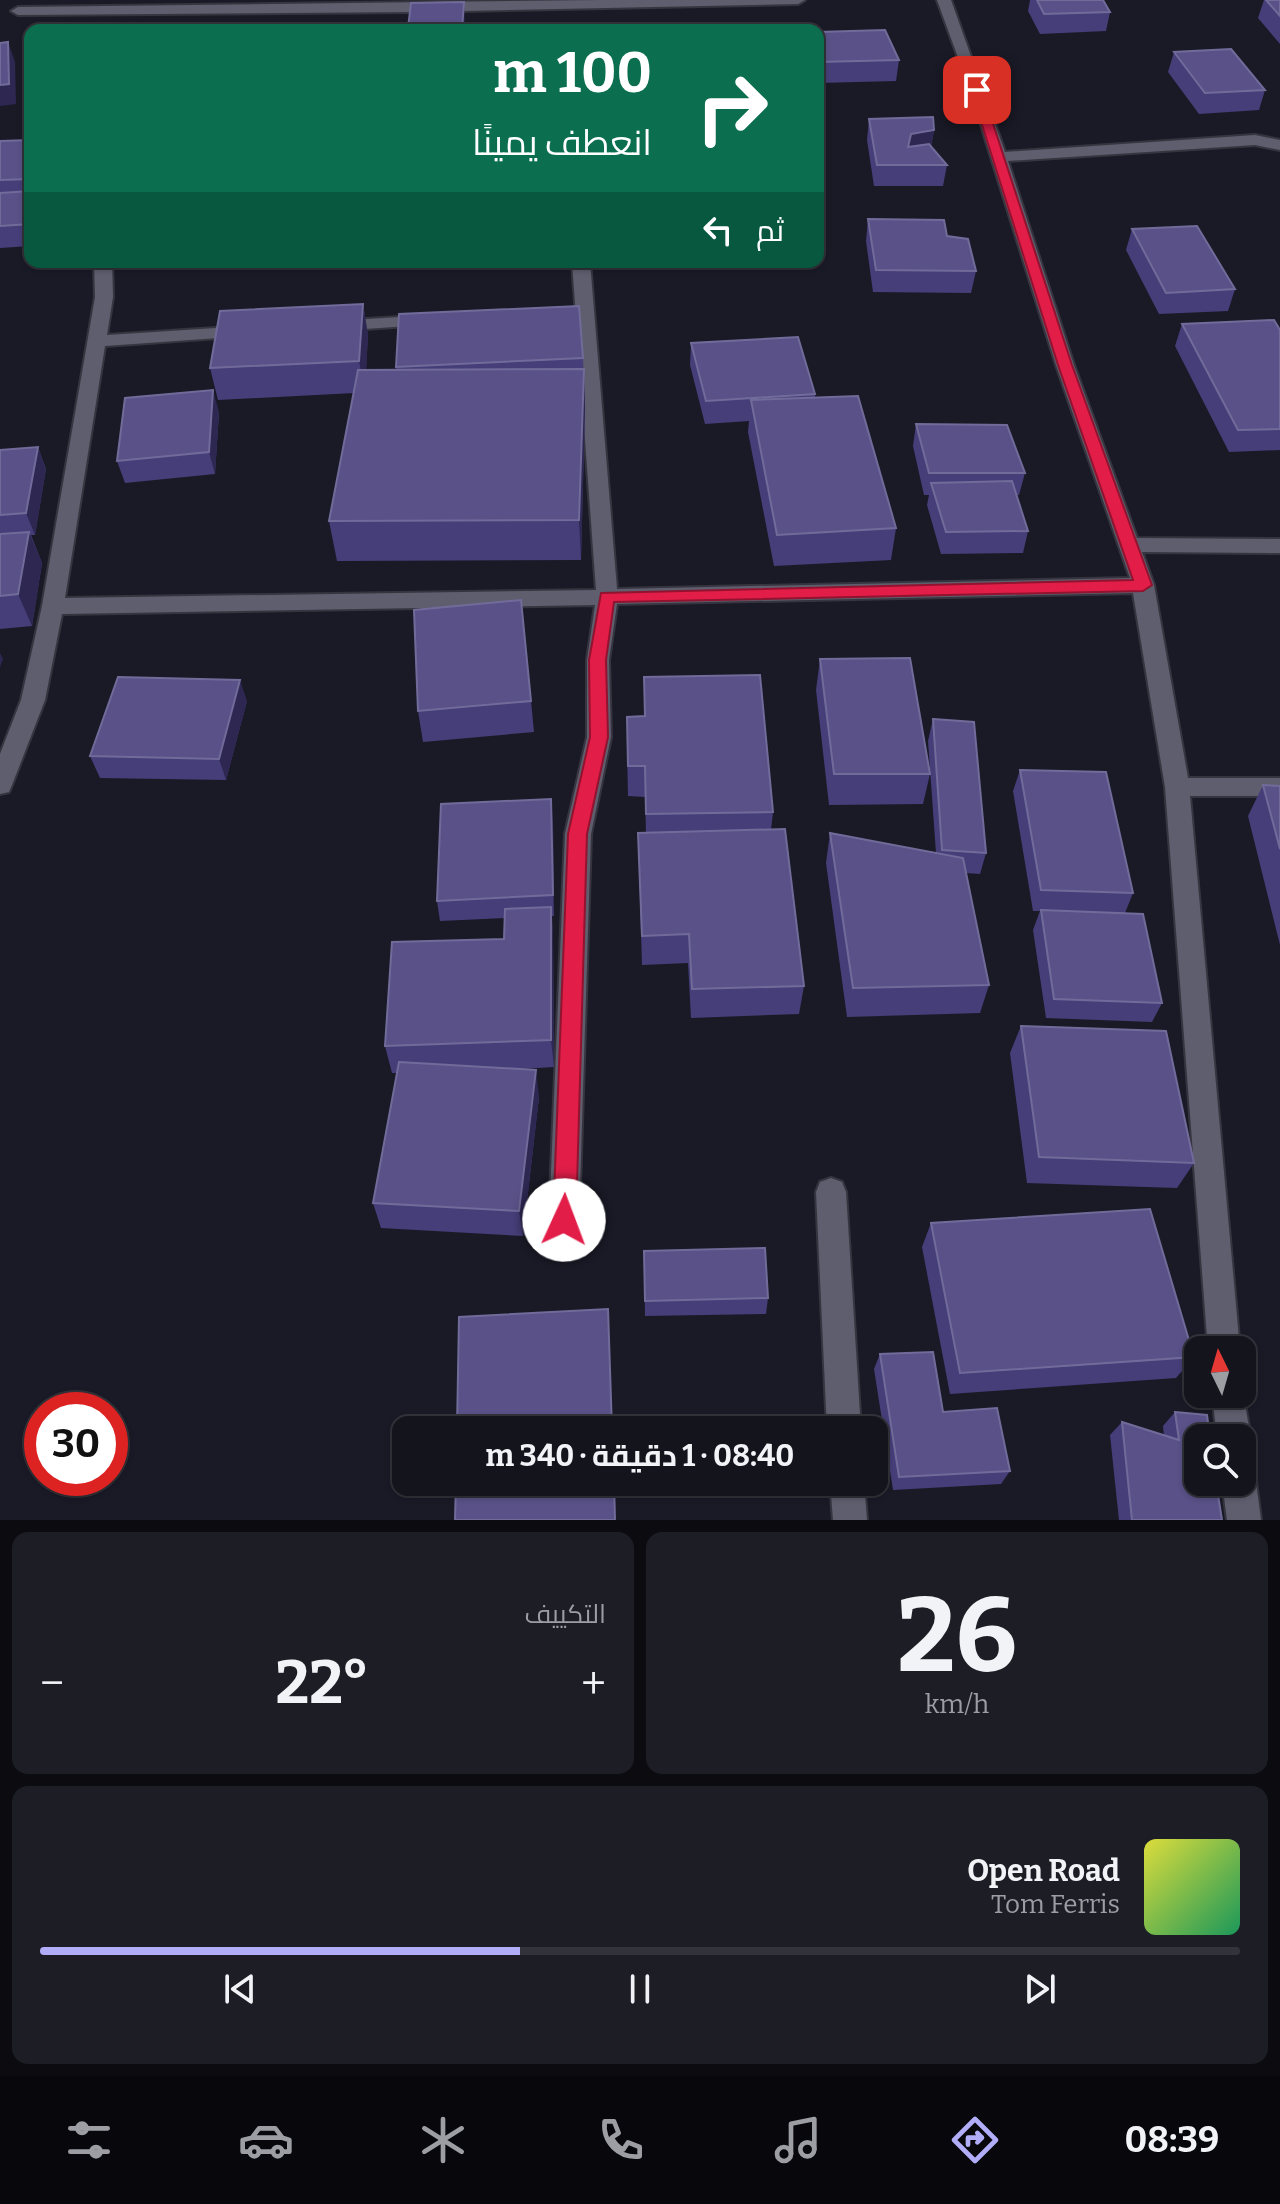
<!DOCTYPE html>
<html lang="ar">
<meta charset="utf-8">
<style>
:root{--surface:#14141d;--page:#1d1d26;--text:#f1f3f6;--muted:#9d9ea4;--line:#33333b;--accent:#b2adf9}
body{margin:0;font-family:Bitter,Cairo,serif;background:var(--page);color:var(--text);direction:rtl;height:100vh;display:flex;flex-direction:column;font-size:30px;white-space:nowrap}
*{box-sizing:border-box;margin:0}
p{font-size:26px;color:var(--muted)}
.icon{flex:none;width:44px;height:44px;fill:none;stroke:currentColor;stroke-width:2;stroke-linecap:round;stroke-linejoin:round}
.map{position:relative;height:1520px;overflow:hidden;direction:ltr}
.sheet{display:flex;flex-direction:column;gap:12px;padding:12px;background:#0b0b10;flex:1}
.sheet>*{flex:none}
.guide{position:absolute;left:24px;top:24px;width:800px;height:244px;border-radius:16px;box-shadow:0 2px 6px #0004,0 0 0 2px var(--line);direction:rtl;background:#0b6e4f;color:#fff;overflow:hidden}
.needle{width:52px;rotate:355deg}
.tools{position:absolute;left:1184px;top:1336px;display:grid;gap:16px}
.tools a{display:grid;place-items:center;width:72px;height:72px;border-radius:16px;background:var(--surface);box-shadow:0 2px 6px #0004,0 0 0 2px var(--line);font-size:40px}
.speed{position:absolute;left:24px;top:1392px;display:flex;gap:16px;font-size:40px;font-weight:700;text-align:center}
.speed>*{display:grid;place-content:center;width:104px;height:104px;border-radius:50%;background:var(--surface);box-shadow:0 2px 6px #0004,0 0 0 2px var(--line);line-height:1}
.speed .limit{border:12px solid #d22;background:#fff;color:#111}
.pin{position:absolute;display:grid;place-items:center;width:68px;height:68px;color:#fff;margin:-34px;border-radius:16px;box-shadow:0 4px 12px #0006}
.me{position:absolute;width:88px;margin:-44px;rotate:2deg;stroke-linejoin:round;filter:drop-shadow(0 0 6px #0008)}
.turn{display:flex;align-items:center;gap:28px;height:168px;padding:0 40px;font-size:36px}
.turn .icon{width:104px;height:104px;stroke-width:2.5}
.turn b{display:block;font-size:56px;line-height:68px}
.then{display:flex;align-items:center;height:76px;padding:0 40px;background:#0003;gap:16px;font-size:30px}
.big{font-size:60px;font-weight:700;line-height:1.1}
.sheet .tile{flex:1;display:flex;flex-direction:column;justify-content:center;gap:12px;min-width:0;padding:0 28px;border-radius:16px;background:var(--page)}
.sheet .dial{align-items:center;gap:0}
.dial b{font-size:104px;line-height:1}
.song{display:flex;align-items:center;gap:24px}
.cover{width:96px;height:96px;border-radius:12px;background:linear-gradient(135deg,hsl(60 70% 55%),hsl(150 70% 35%))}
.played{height:8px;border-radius:4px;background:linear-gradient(90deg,var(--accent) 40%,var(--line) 40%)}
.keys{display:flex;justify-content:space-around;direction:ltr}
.heat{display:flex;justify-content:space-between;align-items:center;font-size:44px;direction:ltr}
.sheet .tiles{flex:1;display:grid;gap:12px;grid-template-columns:1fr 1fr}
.tile:last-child{grid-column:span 2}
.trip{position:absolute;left:392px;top:1416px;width:496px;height:80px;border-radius:16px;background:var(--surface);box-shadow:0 2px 6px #0004,0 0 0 2px var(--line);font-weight:700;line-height:80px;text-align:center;direction:rtl}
.menu{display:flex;height:128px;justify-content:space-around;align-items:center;background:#08080c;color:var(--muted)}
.menu .icon{width:56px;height:56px}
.menu .selected{color:var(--accent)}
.menu b{font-size:36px;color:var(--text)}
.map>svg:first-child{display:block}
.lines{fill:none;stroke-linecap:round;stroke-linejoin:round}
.street-casing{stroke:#36353f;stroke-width:4}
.street{fill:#5f5e6e;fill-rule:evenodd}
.wall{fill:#463e79}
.shaded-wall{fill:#2d2752}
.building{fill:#595187;stroke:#716b9a;stroke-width:2}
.route{fill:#e11d48;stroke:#92132f;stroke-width:2}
</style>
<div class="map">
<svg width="1280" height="1520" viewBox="0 0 1280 1520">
<rect width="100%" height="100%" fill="#1a1a27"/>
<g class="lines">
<defs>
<path id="street" d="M 601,0 L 805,0 L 798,4 L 417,12 L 18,15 L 11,11 L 18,7 Z
M 937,0 L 951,0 L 1005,152 L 1255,135 L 1280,140 L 1280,150 L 1255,145 L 1008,161 L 1074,365 L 1137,538 L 1280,539 L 1280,553 L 1142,552 L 1154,585 L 1188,778 L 1280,778 L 1280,796 L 1190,796 L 1240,1350 L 1208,1350 L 1165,787 L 1133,593 L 617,604 L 609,660 L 611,737 L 591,834 L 579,1220 L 575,1230 L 564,1235 L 553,1230 L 549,1220 L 565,834 L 587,737 L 587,660 L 595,605 L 62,614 L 45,700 L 12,785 L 9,792 L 0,794 L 0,754 L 21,700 L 42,606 L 95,297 L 94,262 L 112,262 L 113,297 L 107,335 L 247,326 L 256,331 L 247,336 L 105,346 L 65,598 L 596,590 L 572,262 L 590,262 L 617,589 L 1130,578 L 1056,365 L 970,90 Z
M 431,315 L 440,320 L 437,324 L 336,331 L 327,326 L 336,321 Z
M 831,1178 L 842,1182 L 846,1192 L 861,1430 L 827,1430 L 816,1192 L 820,1182 Z
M 1242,1388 L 1251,1438 L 1242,1451 L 1242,1438 L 1217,1438 L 1212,1394 L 1242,1394 Z
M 1242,1466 L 1251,1470 L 1256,1482 L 1261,1520 L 1227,1520 L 1222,1482 L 1242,1482 Z
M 830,1482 L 864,1482 L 867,1520 L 833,1520 Z"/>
</defs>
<use href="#street" class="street-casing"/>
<use href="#street" class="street"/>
</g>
<path class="wall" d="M 1030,0 L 1103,0 L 1110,12 L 1106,31 L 1040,34 L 1028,11 Z
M 1264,0 L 1280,0 L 1280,44 L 1258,18 Z
M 466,22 L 465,30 L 408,30 L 408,28 Z
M 818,32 L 899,60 L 896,81 L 818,83 Z
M 1174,52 L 1265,90 L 1259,110 L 1199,114 L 1168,72 Z
M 869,119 L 934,130 L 931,147 L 947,165 L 943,186 L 874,186 L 867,140 Z
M 30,140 L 30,246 L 0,248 L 0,141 Z
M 868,219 L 947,236 L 976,271 L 971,293 L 873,292 L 866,241 Z
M 1132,229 L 1235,289 L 1228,311 L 1159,314 L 1126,250 Z
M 363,304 L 368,335 L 366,370 L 396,370 L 396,367 L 583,358 L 585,409 L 581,560 L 337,561 L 329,521 L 354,393 L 218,400 L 210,368 Z
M 1182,324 L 1280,330 L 1280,450 L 1229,452 L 1175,346 Z
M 691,343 L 815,394 L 815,398 L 896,528 L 891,560 L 774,566 L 748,432 L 749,421 L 705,424 L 690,365 Z
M 219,412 L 215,474 L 125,483 L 117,461 Z
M 916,424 L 1025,473 L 1019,495 L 1016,495 L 1028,531 L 1023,553 L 941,554 L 927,505 L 929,495 L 924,495 L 913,446 Z
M 38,447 L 46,469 L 35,535 L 31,535 L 42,563 L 32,626 L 0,629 L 0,450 Z
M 820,659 L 930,774 L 923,804 L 829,805 L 816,690 Z
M 644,677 L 773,812 L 771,830 L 804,986 L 799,1014 L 691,1018 L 688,963 L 642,965 L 638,833 L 646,833 L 645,797 L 628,796 L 627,748 L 644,716 Z
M 247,701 L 226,780 L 100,778 L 90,756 Z
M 531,701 L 534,732 L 423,742 L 418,711 Z
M 933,719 L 986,853 L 980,874 L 966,873 L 989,985 L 980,1013 L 847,1017 L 826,863 L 830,833 L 936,853 L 928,741 Z
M 1020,770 L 1133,893 L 1125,913 L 1162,1003 L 1152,1022 L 1046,1018 L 1033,930 L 1040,911 L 1033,911 L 1013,791 Z
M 1263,785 L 1280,786 L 1280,945 L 1248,816 Z
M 553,820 L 554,916 L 552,916 L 553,936 L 554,1067 L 520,1069 L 539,1097 L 523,1236 L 381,1228 L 373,1203 L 397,1073 L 392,1073 L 385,1046 L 504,939 L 505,918 L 440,921 L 437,901 Z
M 1021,1026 L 1194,1163 L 1177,1188 L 1027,1183 L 1010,1053 Z
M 931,1223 L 1194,1357 L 1176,1378 L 950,1394 L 922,1247 Z
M 644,1251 L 768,1298 L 766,1314 L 645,1316 Z
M 880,1354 L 1010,1471 L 1001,1484 L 893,1490 L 874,1369 Z
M 1175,1412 L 1222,1520 L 1119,1520 L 1110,1435 L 1122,1422 L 1164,1436 L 1163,1426 Z"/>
<path class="shaded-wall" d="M 464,2 L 465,30 L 462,30 Z
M 8,42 L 15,62 L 16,104 L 0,106 L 0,85 Z
M 934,130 L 930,151 L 908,155 L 905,168 L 911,134 Z
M 363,304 L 368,335 L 365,393 L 359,361 Z
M 584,369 L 585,409 L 581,560 L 579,520 Z
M 213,390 L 219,412 L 215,474 L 209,452 Z
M 38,447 L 46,469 L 35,535 L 26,513 Z
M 29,532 L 42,563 L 32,626 L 18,594 Z
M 0,653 L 3,659 L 0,667 Z
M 240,680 L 247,701 L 226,780 L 219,759 Z
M 551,799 L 553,820 L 554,916 L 553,895 Z
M 551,907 L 553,936 L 554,1067 L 551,1040 Z
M 536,1070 L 539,1097 L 523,1236 L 519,1211 Z"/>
<path class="building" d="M 1037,0 L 1103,0 L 1110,12 L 1044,14 Z
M 1266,0 L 1280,0 L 1280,16 Z
M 464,2 L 462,30 L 429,30 L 430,27 L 408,28 L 411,3 Z
M 885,30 L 899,60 L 818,62 L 818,32 Z
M 8,42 L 9,84 L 0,85 L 0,43 Z
M 1231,49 L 1265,90 L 1205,93 L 1174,52 Z
M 933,117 L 934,130 L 911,134 L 908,147 L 929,144 L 947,165 L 877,165 L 869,119 Z
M 30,140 L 30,179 L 0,180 L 0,141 Z
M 30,191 L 30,224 L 0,226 L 0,193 Z
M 868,219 L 944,220 L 947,236 L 968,239 L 976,271 L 876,270 Z
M 1197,226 L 1235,289 L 1166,293 L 1132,229 Z
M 363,304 L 359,361 L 210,368 L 220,311 Z
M 579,306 L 583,358 L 396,367 L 399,314 Z
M 1274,320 L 1280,330 L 1280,429 L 1238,430 L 1182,324 Z
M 798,337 L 815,394 L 706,401 L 691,343 Z
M 584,369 L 579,520 L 329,521 L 358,370 Z
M 213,390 L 209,452 L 117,461 L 125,398 Z
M 858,396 L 896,528 L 777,535 L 751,400 Z
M 916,424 L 1007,425 L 1025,473 L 929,473 Z
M 38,447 L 26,513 L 0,515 L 0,450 Z
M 1012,481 L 1028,531 L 946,532 L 931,483 Z
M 29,532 L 18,594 L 0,596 L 0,534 Z
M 521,600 L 531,701 L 418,711 L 414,610 Z
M 910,658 L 930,774 L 834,774 L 820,659 Z
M 760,675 L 773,812 L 646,814 L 645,766 L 628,766 L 627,717 L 645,716 L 644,677 Z
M 118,677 L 240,680 L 219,759 L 90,756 Z
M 933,719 L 974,722 L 986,853 L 942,850 Z
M 1020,770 L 1106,772 L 1133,893 L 1041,890 Z
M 1263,785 L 1280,786 L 1280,849 Z
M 551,799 L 553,895 L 437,901 L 441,804 Z
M 785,829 L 804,986 L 692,989 L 689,934 L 642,936 L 638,833 Z
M 830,833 L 963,858 L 989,985 L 853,988 Z
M 551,907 L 551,1040 L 385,1046 L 392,942 L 504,939 L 505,909 Z
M 1041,910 L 1143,914 L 1162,1003 L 1054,999 Z
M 1021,1026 L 1166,1031 L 1194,1163 L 1039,1157 Z
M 399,1062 L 536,1070 L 519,1211 L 373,1203 Z
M 1150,1209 L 1194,1357 L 960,1373 L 931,1223 Z
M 765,1248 L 768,1298 L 645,1301 L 644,1251 Z
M 608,1309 L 612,1430 L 457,1430 L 459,1317 Z
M 933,1352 L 943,1412 L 997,1408 L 1010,1471 L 899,1477 L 880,1354 Z
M 1175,1412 L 1207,1415 L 1210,1438 L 1198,1438 L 1198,1482 L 1216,1482 L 1222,1520 L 1132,1520 L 1122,1422 L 1179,1440 Z
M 456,1482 L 614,1482 L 615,1520 L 455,1520 Z"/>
<path class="route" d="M 977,87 L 982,90 L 1072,365 L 1152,585 L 1143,591 L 614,602 L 606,660 L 608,737 L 587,834 L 576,1220 L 572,1228 L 564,1231 L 556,1228 L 553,1220 L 568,834 L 590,737 L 589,660 L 601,593 L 1133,580 L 1058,365 L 971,90 Z"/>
</svg>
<div class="tools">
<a><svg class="needle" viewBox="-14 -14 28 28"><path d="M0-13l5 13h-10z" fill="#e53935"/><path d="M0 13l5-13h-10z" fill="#9d9ea4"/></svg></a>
<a><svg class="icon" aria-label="search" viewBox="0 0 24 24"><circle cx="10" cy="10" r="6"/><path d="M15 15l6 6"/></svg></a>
</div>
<div class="speed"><div class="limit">30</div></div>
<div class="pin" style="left:977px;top:90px;background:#d93025"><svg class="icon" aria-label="arrive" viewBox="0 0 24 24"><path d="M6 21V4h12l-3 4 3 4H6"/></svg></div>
<svg class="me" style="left:564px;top:1220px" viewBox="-20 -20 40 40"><circle r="19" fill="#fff"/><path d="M0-13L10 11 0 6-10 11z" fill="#e11d48"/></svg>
<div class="trip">08:40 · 1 دقيقة · 340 m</div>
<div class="guide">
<div class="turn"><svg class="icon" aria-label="right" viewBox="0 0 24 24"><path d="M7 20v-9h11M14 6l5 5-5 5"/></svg><div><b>100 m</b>انعطف يمينًا</div></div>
<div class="then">ثم<svg class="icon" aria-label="left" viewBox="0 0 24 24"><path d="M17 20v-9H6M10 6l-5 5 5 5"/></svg></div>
</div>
</div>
<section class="sheet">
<div class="tiles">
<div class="tile dial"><b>26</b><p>km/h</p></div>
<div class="tile"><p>التكييف</p>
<div class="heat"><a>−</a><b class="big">22°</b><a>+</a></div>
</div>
<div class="tile">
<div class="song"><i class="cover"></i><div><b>Open Road</b><p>Tom Ferris</p></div></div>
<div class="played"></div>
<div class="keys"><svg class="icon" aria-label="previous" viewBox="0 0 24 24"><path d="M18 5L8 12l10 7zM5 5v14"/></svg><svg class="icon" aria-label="pause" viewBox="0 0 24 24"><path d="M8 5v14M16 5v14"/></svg><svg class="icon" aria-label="next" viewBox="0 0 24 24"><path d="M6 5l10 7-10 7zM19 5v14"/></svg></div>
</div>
</div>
</section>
<nav class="menu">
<b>08:39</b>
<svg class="icon selected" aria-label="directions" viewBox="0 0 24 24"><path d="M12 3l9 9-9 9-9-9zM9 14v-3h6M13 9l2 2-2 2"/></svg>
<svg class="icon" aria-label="music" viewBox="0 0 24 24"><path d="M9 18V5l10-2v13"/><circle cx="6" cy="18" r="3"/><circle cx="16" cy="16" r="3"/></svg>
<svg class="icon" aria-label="phone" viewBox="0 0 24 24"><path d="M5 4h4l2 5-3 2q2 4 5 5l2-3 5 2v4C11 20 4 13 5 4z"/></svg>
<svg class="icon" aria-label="climate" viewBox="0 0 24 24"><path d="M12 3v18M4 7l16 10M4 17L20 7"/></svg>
<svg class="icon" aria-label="car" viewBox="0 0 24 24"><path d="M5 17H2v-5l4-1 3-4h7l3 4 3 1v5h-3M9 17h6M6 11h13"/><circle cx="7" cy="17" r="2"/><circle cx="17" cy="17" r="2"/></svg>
<svg class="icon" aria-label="filters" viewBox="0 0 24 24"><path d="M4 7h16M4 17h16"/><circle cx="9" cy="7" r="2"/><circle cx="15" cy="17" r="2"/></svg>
</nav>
